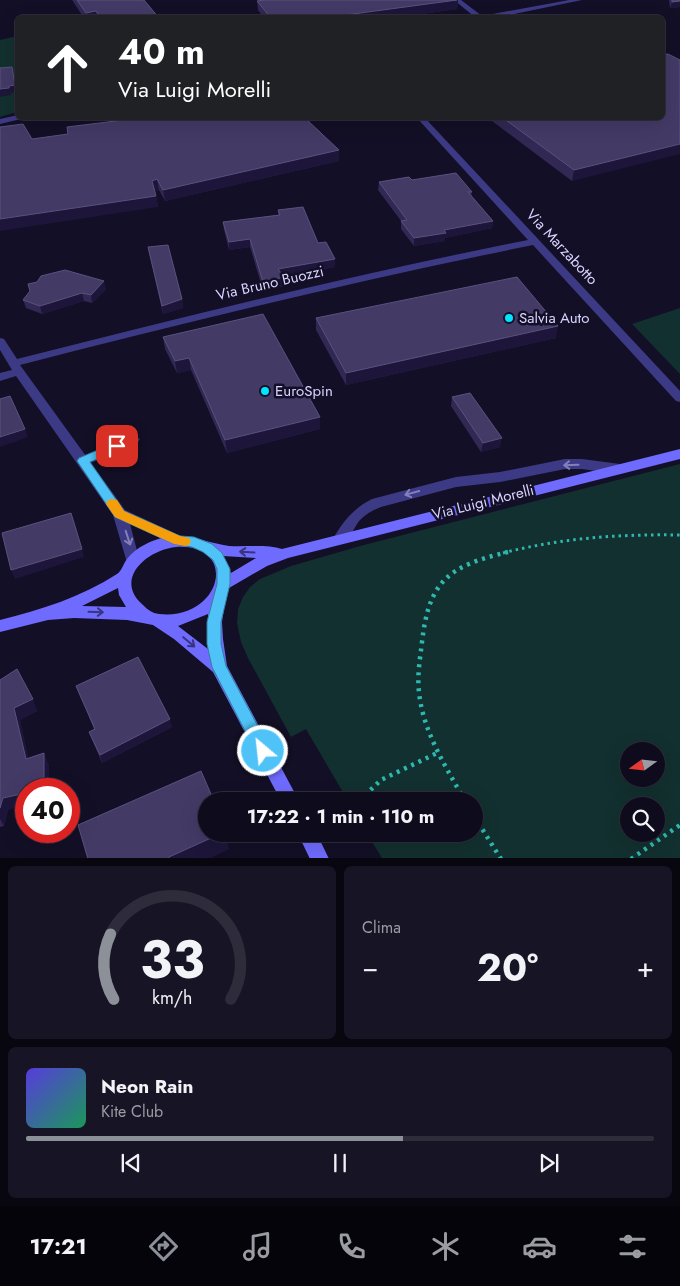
<!DOCTYPE html>
<html lang="it">
<meta charset="utf-8">
<style>
:root{--surface:#0e0b1c;--page:#171425;--text:#f1f3f6;--muted:#9b9ba3;--line:#2e2b3b;--accent:#8c9099}
body{margin:0;font-family:Jost,sans-serif;background:var(--page);color:var(--text);height:100vh;display:flex;flex-direction:column;font-size:19px;white-space:nowrap}
*{box-sizing:border-box;margin:0}
p{font-size:16px;color:var(--muted)}
.icon{flex:none;width:28px;height:28px;fill:none;stroke:currentColor;stroke-width:2;stroke-linecap:round;stroke-linejoin:round}
.map{position:relative;height:858px;overflow:hidden}
.drawer{display:flex;flex-direction:column;gap:8px;padding:8px;background:#08060f;flex:1}
.drawer>*{flex:none}
.top-card{position:absolute;left:15px;top:15px;width:650px;height:105px;border-radius:8px;box-shadow:0 5px 20px #0002,0 0 0 1px var(--line);background:#202124;color:#fff;overflow:hidden}
.needle{width:32px;rotate:255deg}
.tools{position:absolute;left:620px;top:742px;display:grid;gap:10px}
.tools a{display:grid;place-items:center;width:45px;height:45px;border-radius:50%;background:var(--surface);box-shadow:0 5px 20px #0002,0 0 0 1px var(--line);font-size:25px}
.speed{position:absolute;left:15px;top:778px;display:flex;gap:10px;font-size:25px;font-weight:700;text-align:center}
.speed>*{display:grid;place-content:center;width:65px;height:65px;border-radius:50%;background:var(--surface);box-shadow:0 5px 20px #0002,0 0 0 1px var(--line);line-height:1}
.speed .limit{border:8px solid #d22;background:#fff;color:#111}
.pin{position:absolute;display:grid;place-items:center;width:42px;height:42px;color:#fff;margin:-21px;border-radius:10px;box-shadow:0 2px 8px #0006}
.me{position:absolute;width:55px;margin:-28px;rotate:332deg;stroke-linejoin:round;filter:drop-shadow(0 0 4px #0008)}
.turn{display:flex;align-items:center;gap:18px;height:105px;padding:0 20px;font-size:22px}
.turn .icon{width:65px;height:65px;stroke-width:2.5}
.turn b{display:block;font-size:35px;line-height:42px}
.big{font-size:38px;font-weight:700;line-height:1.1}
.drawer .tile{flex:1;display:flex;flex-direction:column;justify-content:center;gap:8px;min-width:0;padding:0 18px;border-radius:8px;background:var(--page)}
.drawer .dial{align-items:center;gap:0}
.dial svg{height:130px;overflow:visible;fill:none;stroke:var(--line);stroke-width:7;stroke-linecap:round;text-anchor:middle}
.dial text{fill:var(--text);stroke:none}
.song{display:flex;align-items:center;gap:15px}
.cover{width:60px;height:60px;border-radius:8px;background:linear-gradient(135deg,hsl(250 70% 55%),hsl(150 70% 35%))}
.played{height:5px;border-radius:2px;background:linear-gradient(90deg,var(--accent) 60%,var(--line) 60%)}
.keys{display:flex;justify-content:space-around;direction:ltr}
.heat{display:flex;justify-content:space-between;align-items:center;font-size:28px;direction:ltr}
.drawer .tiles{flex:1;display:grid;gap:8px;grid-template-columns:1fr 1fr}
.tile:last-child{grid-column:span 2}
.trip{position:absolute;left:198px;top:792px;width:285px;height:50px;border-radius:25px;background:var(--surface);box-shadow:0 5px 20px #0002,0 0 0 1px var(--line);font-weight:700;line-height:50px;text-align:center}
.menu{display:flex;height:80px;justify-content:space-around;align-items:center;background:#06040b;color:var(--muted)}
.menu .icon{width:35px;height:35px}
.menu .on{color:var(--accent)}
.menu b{font-size:22px;color:var(--text)}
.map>svg:first-child{display:block}
.green{fill:#12302f;fill-rule:evenodd}
.lines{fill:none;stroke-linecap:round;stroke-linejoin:round}
.path-far1{stroke:#2fb8b0;stroke-width:3;stroke-dasharray:2.5 4;stroke-linecap:butt}
.path{stroke:#2fb8b0;stroke-width:4.5;stroke-dasharray:3 5;stroke-linecap:butt}
.lane{fill:#3d3a85;fill-rule:evenodd}
.street{fill:#3d3a85;fill-rule:evenodd}
.secondary{fill:#6f6bff;fill-rule:evenodd}
.wall{fill:#312854}
.shaded-wall{fill:#1d163a}
.building{fill:#433a66;stroke:#5a527e}
.oneway{stroke:#837fbc}
.oneway2{stroke:#38347d}
.route{fill:#4fc3f7;stroke:#337fa1}
.slow{fill:#f59e0b}
.poi-dot{fill:#00e5ff;stroke:#130f26;stroke-width:2}
.labels{text-anchor:middle;dominant-baseline:central;stroke-width:5;stroke-linejoin:round;paint-order:stroke}
.street-label{font-size:15px;fill:#d9d4ff;stroke:#130f26}
.poi-label{font-size:15px;fill:#d9d4ff;stroke:#130f26;text-anchor:start}
</style>
<div class="map">
<svg width="680" height="859" viewBox="0 0 680 859">
<rect width="100%" height="100%" fill="#130f26"/>
<path class="green" d="M 17,36 L 17,112 L 0,117 L 0,40 Z
M 680,308 L 680,374 L 632,324 Z
M 680,464 L 680,858 L 382,858 L 367,834 L 474,834 L 474,801 L 348,801 L 306,729 L 291,737 L 248,658 L 241,642 L 237,623 L 238,609 L 243,597 L 250,587 L 260,579 L 291,566 L 360,546 ZM 629,751 L 656,751 L 656,779 L 629,779 ZM 629,806 L 656,806 L 656,834 L 629,834 Z"/>
<g class="lines">
<path class="path-far1" d="M 503,553 C 561,538 620,534 680,535"/>
<path class="path" d="M 359,801 L 381,780 L 437,753
M 465,801 C 446,767 423,732 419,692 C 417,676 420,659 422,642 C 429,580 449,566 508,552
M 474,816 L 501,859
M 631,859 L 680,825"/>
<path class="lane" d="M 134,435 L 140,439 L 138,442 L 88,464 L 78,464 L 77,461 L 78,458 Z
M 565,459 L 582,459 L 620,464 L 625,466 L 627,469 L 625,472 L 620,474 L 582,469 L 565,469 L 500,482 L 456,487 L 381,507 C 373,510 366,514 360,520 C 352,529 349,547 335,543 L 333,539 C 343,521 354,508 372,499 L 456,477 L 500,472 Z"/>
<path class="street" d="M 454,0 L 461,0 L 482,16 L 569,0 L 582,0 L 495,18 L 476,18 Z
M 18,115 L 18,118 L 21,119 L 0,124 L 0,119 Z
M 417,118 L 425,118 L 680,391 L 680,402 L 676,401 L 533,245 C 360,280 191,321 20,365 L 125,510 L 183,537 L 185,541 L 183,545 L 178,546 L 130,524 L 140,562 L 138,566 L 133,568 L 128,566 L 113,515 L 16,376 L 0,381 L 0,373 L 12,370 L 0,350 L 0,338 L 4,339 L 17,359 C 186,316 356,274 528,240 Z"/>
<path class="secondary" d="M 680,449 L 680,459 L 288,558 L 267,566 L 229,588 L 226,594 L 222,622 L 223,639 L 227,666 L 299,801 L 281,801 L 213,672 L 174,639 L 153,625 L 127,620 L 74,618 L 48,620 L 0,632 L 0,620 C 41,610 81,597 117,574 C 122,571 123,564 127,559 C 136,547 152,540 166,537 C 188,533 207,543 229,546 C 246,547 267,544 282,549 ZM 176,547 C 240,543 222,621 159,614 C 152,613 148,610 143,605 C 113,579 147,550 176,547 ZM 223,556 L 256,558 L 231,573 ZM 118,588 L 119,595 L 126,607 L 82,606 ZM 208,614 L 208,649 L 178,626 Z
M 298,834 L 317,834 L 329,859 L 310,859 Z"/>
</g>
<path class="wall" d="M 72,0 L 144,0 L 159,18 L 84,18 Z
M 257,0 L 458,0 L 457,9 L 394,18 L 264,18 L 258,10 L 257,1 L 258,1 Z
M 669,0 L 680,0 L 680,7 L 670,8 Z
M 488,118 L 662,118 L 572,181 Z
M 309,121 L 339,161 L 165,201 L 159,190 L 155,191 L 158,207 L 32,139 Z
M 412,180 L 472,192 L 471,196 L 493,221 L 492,228 L 445,238 L 445,241 L 414,246 L 401,229 L 401,221 L 378,190 L 379,182 Z
M 278,210 L 318,243 L 335,267 L 283,276 L 284,277 L 284,286 L 263,290 L 250,247 L 229,250 L 224,230 L 223,222 L 278,215 Z
M 148,247 L 182,299 L 183,308 L 163,314 Z
M 106,289 L 92,303 L 84,301 L 42,314 L 26,308 L 23,300 Z
M 316,318 L 556,338 L 346,385 L 316,330 Z
M 163,337 L 320,429 L 227,453 L 191,370 L 177,373 L 165,349 Z
M 452,397 L 500,447 L 481,452 L 451,406 Z
M 0,680 L 37,711 L 20,720 L 28,758 L 49,765 L 8,810 L 4,826 L 0,827 Z
M 76,686 L 172,727 L 102,763 L 89,732 L 94,729 Z"/>
<path class="shaded-wall" d="M 458,0 L 457,9 L 394,18 L 338,18 L 338,16 Z
M 680,1 L 680,7 L 670,8 L 672,2 Z
M 96,11 L 97,18 L 87,18 L 86,13 Z
M 12,67 L 17,92 L 10,93 L 11,95 L 0,97 L 0,89 L 9,86 Z
M 300,118 L 327,118 L 300,123 Z
M 680,144 L 680,154 L 572,181 L 574,170 Z
M 339,150 L 339,161 L 165,201 L 163,190 Z
M 157,179 L 159,190 L 154,192 L 152,181 Z
M 156,196 L 158,207 L 0,231 L 0,219 Z
M 493,221 L 492,228 L 445,238 L 445,241 L 414,246 L 414,238 L 444,230 Z
M 250,239 L 250,247 L 229,250 L 229,242 Z
M 335,259 L 335,267 L 279,277 L 278,269 Z
M 284,277 L 284,286 L 263,290 L 263,282 Z
M 104,281 L 106,289 L 92,303 L 91,295 Z
M 82,293 L 84,301 L 42,314 L 40,306 Z
M 182,299 L 183,308 L 163,314 L 162,306 Z
M 558,326 L 556,338 L 346,385 L 346,373 Z
M 189,358 L 191,370 L 177,373 L 175,361 Z
M 320,417 L 320,429 L 227,453 L 225,440 Z
M 25,429 L 28,437 L 0,447 L 0,437 Z
M 502,438 L 500,447 L 481,452 L 483,443 Z
M 82,549 L 84,557 L 15,579 L 11,570 Z
M 33,699 L 37,711 L 20,720 L 31,770 L 26,759 L 14,708 Z
M 170,719 L 172,727 L 102,763 L 100,755 Z
M 44,753 L 49,765 L 49,789 L 43,789 Z
M 26,793 L 26,805 L 8,810 L 4,826 L 0,819 L 0,808 L 3,798 Z
M 220,834 L 226,834 L 229,849 L 209,859 L 169,859 L 169,857 Z"/>
<path class="building" d="M 77,0 L 144,0 L 159,18 L 101,18 L 96,11 L 86,13 Z
M 265,0 L 457,0 L 338,16 L 340,18 L 271,18 L 257,1 Z
M 672,0 L 680,0 L 680,1 L 672,2 Z
M 668,54 L 680,60 L 680,144 L 574,170 L 503,118 L 662,118 L 662,55 Z
M 12,67 L 15,85 L 9,86 L 9,88 L 0,89 L 0,68 Z
M 140,118 L 305,118 L 339,150 L 163,190 L 157,179 L 152,181 L 156,196 L 0,219 L 0,127 L 23,124 L 32,139 L 68,134 L 67,127 Z
M 456,173 L 472,192 L 468,192 L 493,221 L 444,230 L 446,233 L 414,238 L 401,221 L 407,220 L 379,182 L 409,177 L 412,180 Z
M 303,207 L 318,243 L 326,242 L 335,259 L 278,269 L 284,277 L 263,282 L 250,239 L 229,242 L 223,222 L 280,215 L 278,210 Z
M 168,245 L 182,299 L 162,306 L 148,247 Z
M 65,270 L 104,281 L 91,295 L 82,293 L 40,306 L 23,300 L 30,291 L 28,284 L 37,282 L 41,276 Z
M 517,277 L 558,326 L 346,373 L 316,318 Z
M 263,314 L 320,417 L 225,440 L 189,358 L 175,361 L 163,337 Z
M 470,393 L 502,438 L 483,443 L 452,397 Z
M 10,396 L 25,429 L 0,437 L 0,399 Z
M 71,513 L 82,549 L 11,570 L 2,533 Z
M 138,657 L 170,719 L 100,755 L 89,732 L 95,729 L 76,686 Z
M 17,669 L 33,699 L 14,708 L 26,759 L 44,753 L 44,788 L 26,789 L 26,793 L 3,798 L 0,808 L 0,680 Z
M 201,771 L 214,801 L 206,801 L 206,834 L 220,834 L 169,857 L 169,859 L 88,859 L 78,825 Z"/>
<defs><path id="oneway-shaft" d="M-6 0H5M1.5-3L5.5 0L1.5 3" fill="none" stroke-width="1.6" stroke-linecap="round" stroke-linejoin="round" transform="scale(1.25)"/></defs>
<g class="oneway">
<use href="#oneway-shaft" transform="translate(571 465) rotate(178)"/>
<use href="#oneway-shaft" transform="translate(412 493) rotate(165)"/>
<use href="#oneway-shaft" transform="translate(128 538) rotate(72)"/>
</g>
<g class="oneway2">
<use href="#oneway-shaft" transform="translate(247 552) rotate(-177)"/>
<use href="#oneway-shaft" transform="translate(96 612) rotate(2)"/>
<use href="#oneway-shaft" transform="translate(189 642) rotate(40)"/>
</g>
<path class="route" d="M 117,442 L 123,446 L 121,449 L 90,462 L 124,511 L 180,536 L 194,537 L 212,544 L 222,553 L 230,569 L 230,584 L 221,622 L 221,644 L 226,666 L 271,751 L 269,756 L 263,758 L 258,756 L 212,667 L 207,644 L 207,622 L 217,584 L 217,569 L 213,560 L 203,552 L 192,547 L 174,544 L 115,517 L 77,461 L 79,458 Z"/>
<path class="slow" d="M 112,499 L 117,500 L 124,511 L 180,536 L 189,538 L 191,541 L 189,545 L 185,546 L 174,544 L 115,517 L 106,504 L 108,500 Z"/>
<g class="poi-dot">
<circle cx="509" cy="318" r="5"/>
<circle cx="265" cy="391" r="5"/>
</g>
<g class="labels">
<g class="street-label">
<text transform="translate(562 247) rotate(47)">Via Marzabotto</text>
<text transform="translate(270 283) rotate(-13)">Via Bruno Buozzi</text>
<text transform="translate(483 502) rotate(-14)">Via Luigi Morelli</text>
</g>
<g class="poi-label">
<text x="519" y="318">Salvia Auto</text>
<text x="275" y="391">EuroSpin</text>
</g>
</g>
</svg>
<div class="tools">
<a><svg class="needle" viewBox="-14 -14 28 28"><path d="M0-13l5 13h-10z" fill="#e53935"/><path d="M0 13l5-13h-10z" fill="#9b9ba3"/></svg></a>
<a><svg class="icon" aria-label="search" viewBox="0 0 24 24"><circle cx="10" cy="10" r="6"/><path d="M15 15l6 6"/></svg></a>
</div>
<div class="speed"><div class="limit">40</div></div>
<div class="pin" style="left:117px;top:446px;background:#d93025"><svg class="icon" aria-label="arrive" viewBox="0 0 24 24"><path d="M6 21V4h12l-3 4 3 4H6"/></svg></div>
<svg class="me" style="left:263px;top:751px" viewBox="-20 -20 40 40"><circle r="17" fill="#4fc3f7" stroke="#fff" stroke-width="3"/><path d="M0-11L8 9 0 5-8 9z" fill="#fff"/></svg>
<div class="trip">17:22 · 1 min · 110 m</div>
<div class="top-card">
<div class="turn"><svg class="icon" aria-label="ahead" viewBox="0 0 24 24"><path d="M12 20V5M6 11l6-6 6 6"/></svg><div><b>40 m</b>Via Luigi Morelli</div></div>
</div>
</div>
<section class="drawer">
<div class="tiles">
<div class="tile dial"><svg viewBox="0 0 100 80">
<path d="M14 69A42 42 0 1 1 86 69"/>
<path d="M14 69A42 42 0 0 1 12 29" stroke="#8c9099"/>
<text x="50" y="56" font-size="32" font-weight="700">33</text>
<text x="50" y="72" font-size="11">km/h</text>
</svg></div>
<div class="tile"><p>Clima</p>
<div class="heat"><a>−</a><b class="big">20°</b><a>+</a></div>
</div>
<div class="tile">
<div class="song"><i class="cover"></i><div><b>Neon Rain</b><p>Kite Club</p></div></div>
<div class="played"></div>
<div class="keys"><svg class="icon" aria-label="previous" viewBox="0 0 24 24"><path d="M18 5L8 12l10 7zM5 5v14"/></svg><svg class="icon" aria-label="pause" viewBox="0 0 24 24"><path d="M8 5v14M16 5v14"/></svg><svg class="icon" aria-label="next" viewBox="0 0 24 24"><path d="M6 5l10 7-10 7zM19 5v14"/></svg></div>
</div>
</div>
</section>
<nav class="menu">
<b>17:21</b>
<svg class="icon on" aria-label="directions" viewBox="0 0 24 24"><path d="M12 3l9 9-9 9-9-9zM9 14v-3h6M13 9l2 2-2 2"/></svg>
<svg class="icon" aria-label="music" viewBox="0 0 24 24"><path d="M9 18V5l10-2v13"/><circle cx="6" cy="18" r="3"/><circle cx="16" cy="16" r="3"/></svg>
<svg class="icon" aria-label="phone" viewBox="0 0 24 24"><path d="M5 4h4l2 5-3 2q2 4 5 5l2-3 5 2v4C11 20 4 13 5 4z"/></svg>
<svg class="icon" aria-label="climate" viewBox="0 0 24 24"><path d="M12 3v18M4 7l16 10M4 17L20 7"/></svg>
<svg class="icon" aria-label="car" viewBox="0 0 24 24"><path d="M5 17H2v-5l4-1 3-4h7l3 4 3 1v5h-3M9 17h6M6 11h13"/><circle cx="7" cy="17" r="2"/><circle cx="17" cy="17" r="2"/></svg>
<svg class="icon" aria-label="filters" viewBox="0 0 24 24"><path d="M4 7h16M4 17h16"/><circle cx="9" cy="7" r="2"/><circle cx="15" cy="17" r="2"/></svg>
</nav>
